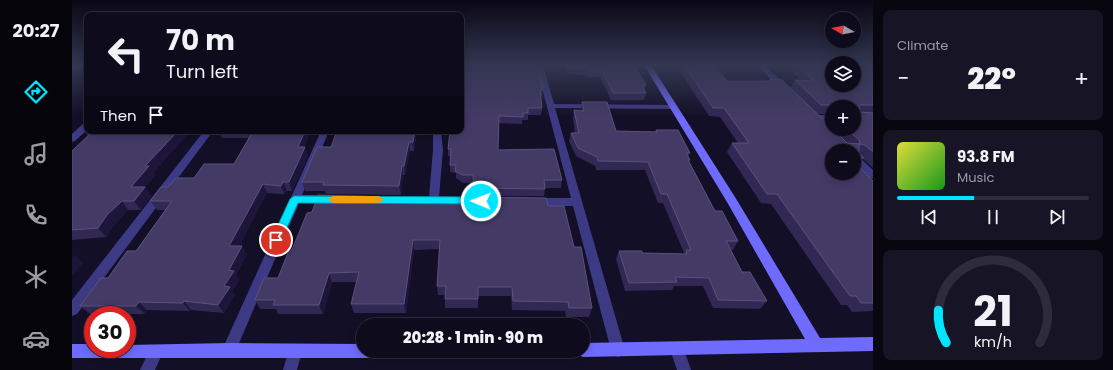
<!DOCTYPE html>
<meta charset="utf-8">
<style>
:root{--surface:#0e0b1c;--page:#171425;--text:#f1f3f6;--muted:#9b9ba3;--line:#2e2b3b;--accent:#00e5ff}
body{margin:0;font-family:Poppins,sans-serif;background:var(--page);color:var(--text);height:100vh;display:flex;flex-direction:column;font-size:15px;white-space:nowrap}
*{box-sizing:border-box;margin:0}
p{font-size:13px;color:var(--muted)}
.icon{flex:none;width:22px;height:22px;fill:none;stroke:currentColor;stroke-width:2;stroke-linecap:round;stroke-linejoin:round}
.map{position:relative;flex:1;overflow:hidden}
.details{display:flex;flex-direction:column;gap:10px;padding:10px;background:#08060f;width:240px}
.details>*{flex:none}
.banner{position:absolute;left:12px;top:12px;width:380px;height:122px;border-radius:8px;box-shadow:0 2px 10px #0003,0 0 0 1px var(--line);background:#0e0b1c;color:var(--text);overflow:hidden}
.needle{width:26px;rotate:279deg}
.fabs{position:absolute;left:753px;top:12px;display:grid;gap:8px}
.fabs a{display:grid;place-items:center;width:36px;height:36px;border-radius:50%;background:var(--surface);box-shadow:0 2px 10px #0003,0 0 0 1px var(--line);font-size:20px}
.speed{position:absolute;left:12px;top:306px;display:flex;gap:8px;font-size:20px;font-weight:700;text-align:center}
.speed>*{display:grid;place-content:center;width:52px;height:52px;border-radius:50%;background:var(--surface);box-shadow:0 2px 10px #0003,0 0 0 1px var(--line);line-height:1}
.speed .limit{border:6px solid #d22;background:#fff;color:#111}
.pin{position:absolute;display:grid;place-items:center;width:34px;height:34px;color:#fff;margin:-17px;border:2px solid #fff;border-radius:50%;box-shadow:0 1px 4px #0007}
.me{position:absolute;width:44px;margin:-22px;rotate:271deg;stroke-linejoin:round;filter:drop-shadow(0 0 3px #0008)}
.turn{display:flex;align-items:center;gap:14px;height:84px;padding:0 16px;font-size:18px}
.turn .icon{width:52px;height:52px;stroke-width:2.5}
.turn b{display:block;font-size:28px;line-height:34px}
.then{display:flex;align-items:center;height:38px;padding:0 16px;background:#0003;gap:8px;font-size:15px}
.big{font-size:30px;font-weight:800;line-height:1.1}
.details .tile{flex:1;display:flex;flex-direction:column;justify-content:center;gap:6px;min-width:0;padding:0 14px;border-radius:8px;background:var(--page)}
.details .dial{align-items:center;gap:0}
.dial svg{height:104px;overflow:visible;fill:none;stroke:var(--line);stroke-width:7;stroke-linecap:round;text-anchor:middle}
.dial text{fill:var(--text);stroke:none}
.song{display:flex;align-items:center;gap:12px}
.cover{width:48px;height:48px;border-radius:6px;background:linear-gradient(135deg,hsl(60 70% 55%),hsl(120 70% 35%))}
.played{height:4px;border-radius:2px;background:linear-gradient(90deg,var(--accent) 40%,var(--line) 40%)}
.keys{display:flex;justify-content:space-around;direction:ltr}
.heat{display:flex;justify-content:space-between;align-items:center;font-size:22px;direction:ltr}
.trip{position:absolute;left:284px;top:318px;width:234px;height:40px;border-radius:20px;background:var(--surface);box-shadow:0 2px 10px #0003,0 0 0 1px var(--line);font-weight:800;line-height:40px;text-align:center}
main{display:flex;flex:1;min-height:0}
.tabs{display:flex;flex-direction:column;width:72px;justify-content:space-around;align-items:center;background:#06040b;color:var(--muted)}
.tabs .icon{width:28px;height:28px}
.tabs .active{color:var(--accent)}
.tabs b{font-size:18px;color:var(--text)}
.map>svg:first-child{display:block}
.lines{fill:none;stroke-linecap:round;stroke-linejoin:round}
.street{fill:#3d3a85;fill-rule:evenodd}
.secondary{fill:#6f6bff;fill-rule:evenodd}
.wall{fill:#312854;fill-rule:evenodd}
.shaded-wall{fill:#1d163a}
.building{fill:#433a66;stroke:#5a527e}
.route{fill:#00e5ff;stroke:#0095a6}
.slow{fill:#f59e0b}
</style>
<main>
<nav class="tabs">
<b>20:27</b>
<svg class="icon active" aria-label="directions" viewBox="0 0 24 24"><path d="M12 3l9 9-9 9-9-9zM9 14v-3h6M13 9l2 2-2 2"/></svg>
<svg class="icon" aria-label="music" viewBox="0 0 24 24"><path d="M9 18V5l10-2v13"/><circle cx="6" cy="18" r="3"/><circle cx="16" cy="16" r="3"/></svg>
<svg class="icon" aria-label="phone" viewBox="0 0 24 24"><path d="M5 4h4l2 5-3 2q2 4 5 5l2-3 5 2v4C11 20 4 13 5 4z"/></svg>
<svg class="icon" aria-label="climate" viewBox="0 0 24 24"><path d="M12 3v18M4 7l16 10M4 17L20 7"/></svg>
<svg class="icon" aria-label="car" viewBox="0 0 24 24"><path d="M5 17H2v-5l4-1 3-4h7l3 4 3 1v5h-3M9 17h6M6 11h13"/><circle cx="7" cy="17" r="2"/><circle cx="17" cy="17" r="2"/></svg>
</nav>
<div class="map">
<svg width="801" height="370" viewBox="0 0 801 370">
<rect width="100%" height="100%" fill="#130f26"/>
<g class="lines">
<path class="street" d="M 0,65 L 15,65 L 15,68 L 0,68 Z
M 464,65 L 471,65 L 482,104 L 600,105 L 604,107 L 600,109 L 483,108 L 553,350 L 551,355 L 546,357 L 541,355 L 539,350 L 501,206 L 462,206 L 458,205 L 457,202 L 458,199 L 462,198 L 499,198 Z
M 685,65 L 692,65 L 715,86 L 715,90 L 709,90 Z
M 738,115 L 760,115 L 760,119 L 741,119 L 737,117 Z
M 15,122 L 15,130 L 3,141 L 0,142 L 0,134 L 12,123 Z
M 132,131 L 141,131 L 5,314 L 0,316 L 0,300 Z
M 249,131 L 257,131 L 230,195 L 258,195 L 262,196 L 263,199 L 262,202 L 258,203 L 227,203 L 162,355 L 157,357 L 152,355 L 150,350 Z
M 361,131 L 369,131 L 371,150 L 367,197 L 416,197 L 420,198 L 421,201 L 420,204 L 336,203 L 335,200 L 336,197 L 357,197 L 361,150 Z
M 782,154 L 785,155 L 801,170 L 801,179 L 798,178 L 782,162 Z
M 605,342 L 610,344 L 619,370 L 605,370 L 598,349 L 600,344 Z
M 223,344 L 228,346 L 230,351 L 225,370 L 211,370 L 218,346 Z
M 84,345 L 89,347 L 91,352 L 83,370 L 68,370 L 79,347 Z"/>
<path class="secondary" d="M 572,65 L 579,65 L 663,197 L 748,338 L 801,337 L 801,351 L 511,357 L 506,355 L 504,351 L 511,351 L 511,343 L 733,339 L 655,202 Z
M 157,343 L 291,344 L 291,351 L 331,351 L 329,356 L 324,358 L 0,358 L 0,344 L 21,344 L 21,349 L 55,349 L 55,345 Z"/>
</g>
<path class="wall" d="M 389,65 L 471,90 L 470,98 L 469,98 L 470,108 L 469,115 L 456,115 L 456,120 L 450,120 L 450,124 L 427,123 L 426,150 L 490,180 L 489,188 L 473,188 L 472,196 L 402,196 L 401,183 L 391,183 L 384,178 L 384,173 L 378,172 L 378,156 L 376,156 L 376,149 L 389,131 Z
M 493,65 L 562,65 L 574,85 L 572,90 L 574,93 L 572,100 L 539,100 L 528,77 L 515,77 L 514,75 L 495,74 Z
M 604,65 L 642,65 L 655,81 L 697,81 L 698,79 L 718,88 L 723,80 L 728,80 L 716,66 L 717,65 L 801,65 L 801,168 L 791,159 L 786,166 L 801,181 L 801,311 L 780,312 L 775,305 L 769,305 L 699,204 L 689,203 L 655,152 L 660,143 L 666,143 L 648,117 L 637,116 ZM 760,107 L 782,107 L 782,129 L 760,129 ZM 745,114 L 756,114 L 752,120 ZM 782,151 L 782,173 L 760,173 Z
M 510,102 L 544,131 L 583,132 L 584,130 L 618,153 L 616,157 L 618,160 L 617,162 L 643,211 L 666,241 L 661,250 L 659,250 L 670,272 L 695,301 L 688,309 L 641,308 L 631,286 L 602,286 L 600,290 L 553,291 L 544,259 L 547,251 L 570,253 L 612,254 L 612,253 L 591,203 L 586,203 L 573,170 L 524,170 L 523,166 L 504,156 L 497,141 L 499,133 L 503,133 L 501,118 L 502,110 L 509,111 Z
M 15,128 L 15,131 L 118,131 L 81,173 L 83,175 L 73,187 L 79,196 L 69,210 L 56,210 L 43,224 L 34,237 L 0,240 L 0,151 L 16,136 L 12,130 Z
M 146,131 L 239,131 L 232,147 L 236,156 L 220,191 L 215,191 L 212,194 L 195,193 L 167,246 L 175,254 L 164,275 L 167,280 L 160,291 L 163,295 L 152,313 L 119,310 L 118,311 L 75,310 L 73,314 L 18,314 L 8,306 L 36,278 L 64,251 L 93,210 L 85,210 L 78,201 L 96,187 L 162,164 L 177,138 L 150,138 Z
M 345,131 L 342,151 L 338,151 L 333,175 L 331,175 L 329,195 L 254,194 L 253,191 L 233,191 L 230,182 L 259,147 Z
M 403,197 L 476,206 L 502,247 L 520,308 L 517,317 L 494,317 L 493,311 L 440,310 L 439,296 L 406,296 L 406,308 L 373,308 L 373,295 L 366,295 L 365,286 L 367,249 L 342,250 L 334,313 L 282,313 L 279,304 L 285,282 L 260,282 L 251,314 L 206,314 L 204,309 L 188,309 L 183,300 L 206,278 L 240,212 L 353,203 L 403,203 Z"/>
<path class="shaded-wall" d="M 106,131 L 118,131 L 81,173 L 83,175 L 66,196 L 59,187 L 73,166 Z
M 233,131 L 239,131 L 229,156 L 226,147 Z
M 343,131 L 345,131 L 342,151 L 341,142 Z
M 337,142 L 338,151 L 333,175 L 332,166 Z
M 233,147 L 236,156 L 220,191 L 217,182 Z
M 330,166 L 331,175 L 329,195 L 327,186 Z
M 211,182 L 215,191 L 212,194 L 209,186 Z
M 191,184 L 195,193 L 163,254 L 157,246 Z
M 73,187 L 79,196 L 69,210 L 62,201 Z
M 50,201 L 56,210 L 43,224 L 34,237 L 26,228 L 35,215 Z
M 341,240 L 342,250 L 334,313 L 332,304 Z
M 170,246 L 175,254 L 164,275 L 167,280 L 160,291 L 163,295 L 152,313 L 146,305 L 157,270 Z
M 3,255 L 11,263 L 0,276 L 0,258 Z
M 257,273 L 260,282 L 251,314 L 247,305 Z
M 112,301 L 119,310 L 118,311 L 111,303 Z
M 67,302 L 75,310 L 73,314 L 64,306 Z"/>
<path class="building" d="M 389,65 L 465,65 L 471,90 L 468,90 L 470,108 L 456,108 L 456,113 L 451,113 L 451,117 L 427,116 L 426,150 L 482,149 L 490,180 L 472,180 L 473,189 L 402,188 L 401,175 L 391,175 L 383,171 L 384,165 L 378,165 L 379,149 L 376,149 L 378,131 L 389,131 Z
M 496,65 L 562,65 L 574,85 L 570,86 L 574,93 L 541,93 L 530,71 L 516,71 L 515,68 L 496,68 Z
M 612,65 L 642,65 L 655,81 L 700,81 L 698,79 L 710,80 L 760,128 L 760,129 L 761,129 L 775,143 L 787,144 L 788,141 L 775,129 L 782,129 L 782,107 L 767,107 L 767,105 L 749,105 L 723,80 L 741,81 L 726,65 L 760,65 L 760,85 L 782,85 L 782,65 L 801,65 L 801,105 L 788,105 L 787,106 L 788,112 L 801,113 L 801,152 L 793,145 L 789,144 L 787,145 L 787,153 L 792,158 L 782,158 L 782,151 L 760,151 L 760,173 L 782,173 L 782,162 L 801,181 L 801,303 L 789,303 L 784,296 L 778,296 L 705,194 L 695,194 L 660,143 L 677,143 L 652,108 L 641,108 Z
M 510,102 L 535,102 L 544,131 L 585,132 L 584,130 L 606,130 L 618,153 L 614,153 L 618,160 L 616,160 L 643,211 L 650,211 L 666,241 L 654,241 L 670,272 L 678,272 L 695,301 L 646,300 L 637,278 L 603,277 L 605,282 L 557,283 L 547,251 L 570,251 L 570,253 L 615,254 L 614,250 L 619,250 L 595,194 L 589,194 L 576,162 L 526,161 L 525,157 L 506,148 L 499,133 L 507,133 L 502,110 L 512,111 Z
M 21,131 L 106,131 L 73,166 L 77,166 L 59,187 L 73,187 L 62,201 L 50,201 L 35,215 L 26,228 L 0,230 L 0,151 Z
M 181,131 L 233,131 L 226,147 L 233,147 L 217,182 L 211,182 L 209,186 L 191,184 L 157,246 L 170,246 L 157,270 L 162,271 L 152,286 L 158,287 L 146,305 L 112,301 L 111,303 L 67,302 L 64,306 L 8,306 L 29,278 L 36,278 L 55,251 L 64,251 L 100,201 L 78,201 L 89,187 L 96,187 L 104,178 L 122,178 L 132,164 L 162,164 Z
M 265,131 L 343,131 L 341,142 L 337,142 L 332,166 L 330,166 L 327,186 L 251,185 L 252,182 L 230,182 L 245,147 L 259,147 Z
M 246,195 L 353,198 L 352,203 L 403,203 L 403,197 L 474,198 L 476,206 L 492,206 L 502,247 L 509,247 L 520,308 L 497,308 L 496,302 L 441,301 L 440,287 L 406,287 L 406,299 L 373,299 L 374,286 L 365,286 L 368,240 L 341,240 L 332,304 L 279,304 L 287,272 L 257,273 L 247,305 L 201,305 L 203,300 L 183,300 L 192,278 L 206,278 L 217,250 L 220,250 L 235,213 L 240,212 Z"/>
<linearGradient id="sky" x2="0" y2="1"><stop stop-color="#0a0815"/><stop offset="0.56" stop-color="#333752"/><stop offset="1" stop-color="#333752" stop-opacity="0"/></linearGradient>
<rect width="801" height="117" fill="url(#sky)"/>
<path class="route" d="M 222,196 L 409,197 L 413,201 L 409,204 L 226,203 L 208,243 L 201,243 L 199,240 L 218,199 Z"/>
<path class="slow" d="M 261,196 L 307,196 L 312,200 L 307,203 L 261,203 L 256,199 Z"/>
</svg>
<div class="fabs">
<a><svg class="needle" viewBox="-14 -14 28 28"><path d="M0-13l5 13h-10z" fill="#e53935"/><path d="M0 13l5-13h-10z" fill="#9b9ba3"/></svg></a>
<a><svg class="icon" aria-label="layers" viewBox="0 0 24 24"><path d="M12 4l9 5-9 5-9-5zM3 14l9 5 9-5"/></svg></a>
<a>+</a>
<a>−</a>
</div>
<div class="speed"><div class="limit">30</div></div>
<div class="pin" style="left:204px;top:240px;background:#d93025"><svg class="icon" aria-label="arrive" viewBox="0 0 24 24"><path d="M6 21V4h12l-3 4 3 4H6"/></svg></div>
<svg class="me" style="left:409px;top:201px" viewBox="-20 -20 40 40"><circle r="17" fill="#00e5ff" stroke="#fff" stroke-width="3"/><path d="M0-11L8 9 0 5-8 9z" fill="#fff"/></svg>
<div class="trip">20:28 · 1 min · 90 m</div>
<div class="banner">
<div class="turn"><svg class="icon" aria-label="left" viewBox="0 0 24 24"><path d="M17 20v-9H6M10 6l-5 5 5 5"/></svg><div><b>70 m</b>Turn left</div></div>
<div class="then">Then<svg class="icon" aria-label="arrive" viewBox="0 0 24 24"><path d="M6 21V4h12l-3 4 3 4H6"/></svg></div>
</div>
</div>
<section class="details">
<div class="tile"><p>Climate</p>
<div class="heat"><a>−</a><b class="big">22°</b><a>+</a></div>
</div>
<div class="tile">
<div class="song"><i class="cover"></i><div><b>93.8 FM</b><p>Music</p></div></div>
<div class="played"></div>
<div class="keys"><svg class="icon" aria-label="previous" viewBox="0 0 24 24"><path d="M18 5L8 12l10 7zM5 5v14"/></svg><svg class="icon" aria-label="pause" viewBox="0 0 24 24"><path d="M8 5v14M16 5v14"/></svg><svg class="icon" aria-label="next" viewBox="0 0 24 24"><path d="M6 5l10 7-10 7zM19 5v14"/></svg></div>
</div>
<div class="tile dial"><svg viewBox="0 0 100 80">
<path d="M14 69A42 42 0 1 1 86 69"/>
<path d="M14 69A42 42 0 0 1 8 44" stroke="#00e5ff"/>
<text x="50" y="56" font-size="32" font-weight="700">21</text>
<text x="50" y="72" font-size="11">km/h</text>
</svg></div>
</section>
</main>
